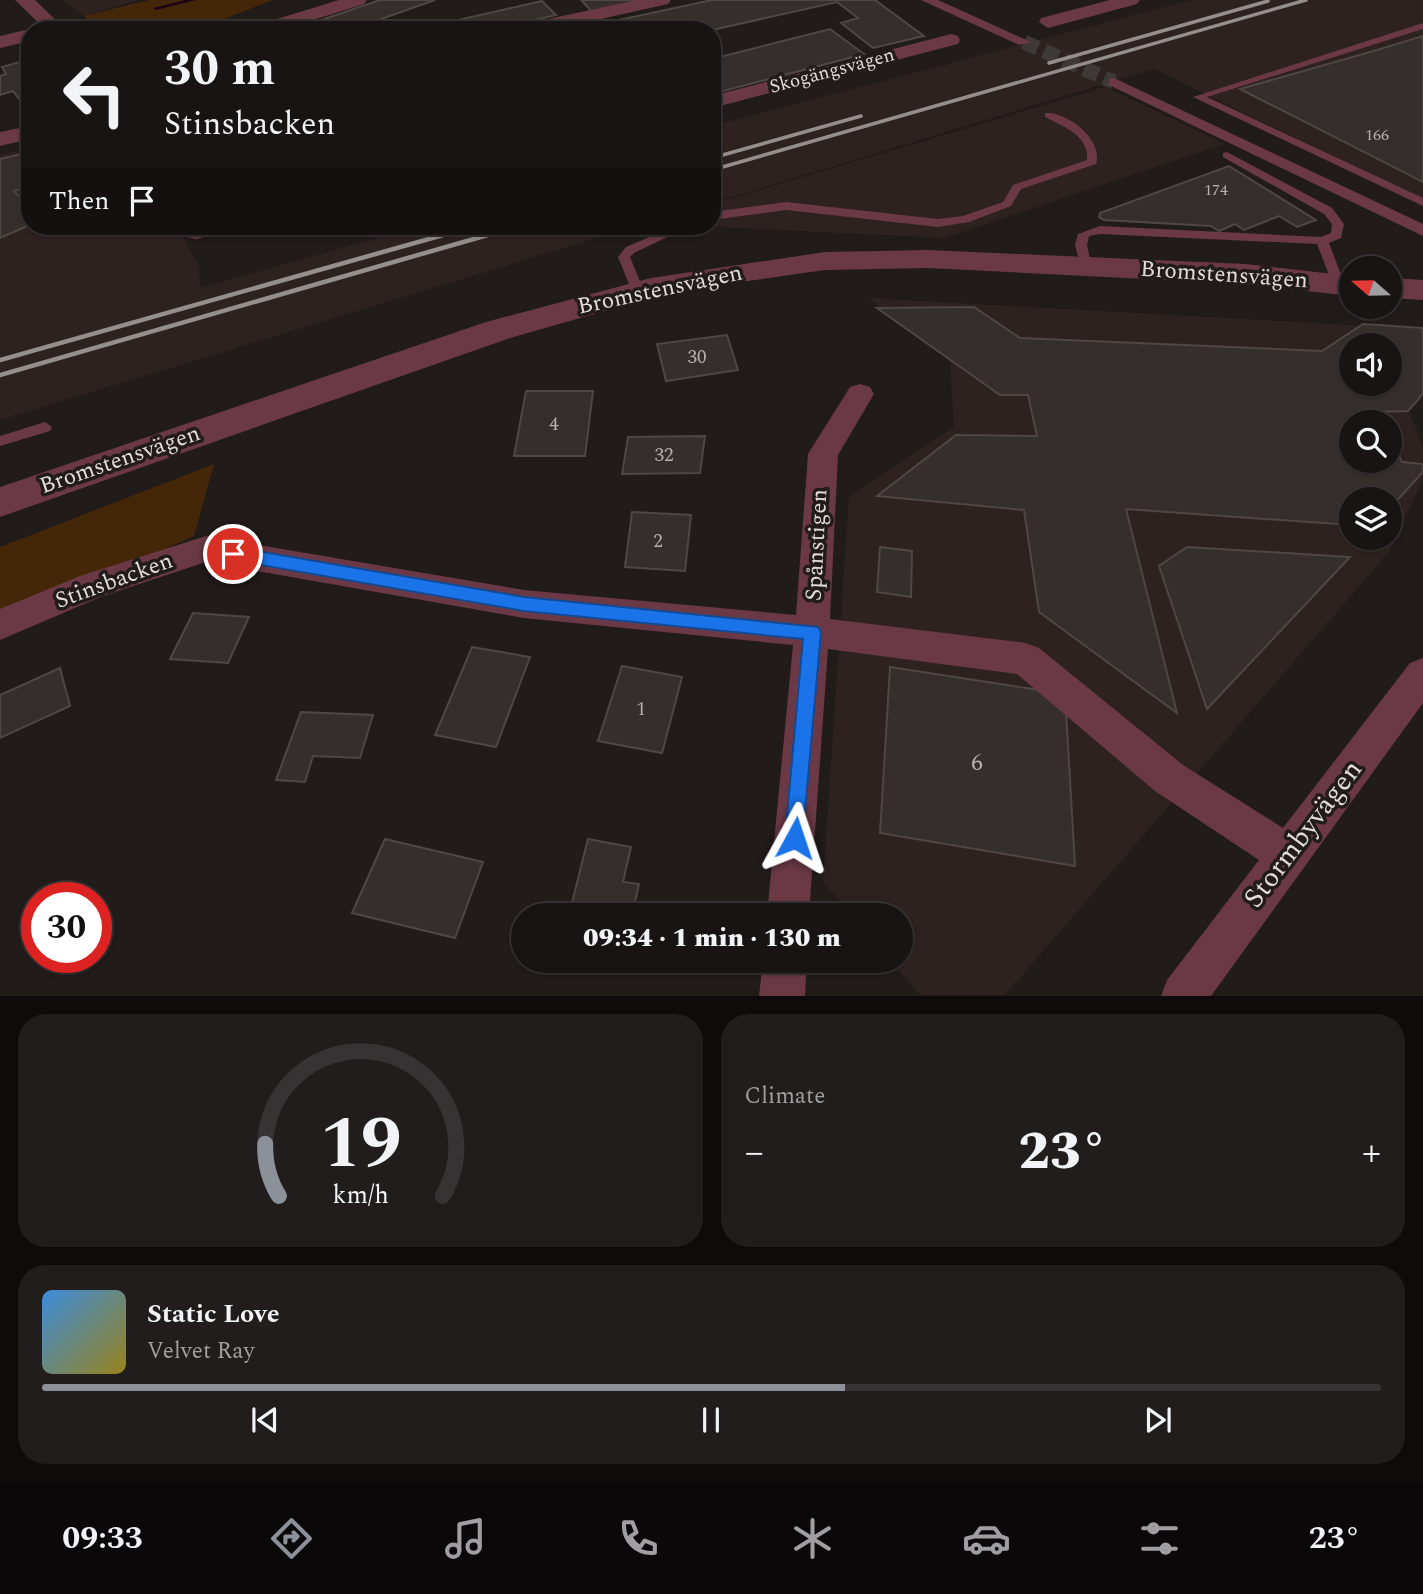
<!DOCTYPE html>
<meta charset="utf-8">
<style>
:root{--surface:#191414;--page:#221d1d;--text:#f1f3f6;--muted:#9f9ea0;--line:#373334;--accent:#8c9099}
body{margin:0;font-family:Spectral,serif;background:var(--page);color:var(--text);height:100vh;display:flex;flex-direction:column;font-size:26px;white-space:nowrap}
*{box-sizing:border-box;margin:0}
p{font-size:23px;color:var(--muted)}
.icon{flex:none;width:38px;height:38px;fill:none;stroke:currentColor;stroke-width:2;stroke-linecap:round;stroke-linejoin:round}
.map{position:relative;height:996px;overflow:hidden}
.sheet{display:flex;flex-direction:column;gap:18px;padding:18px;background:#0e0b0b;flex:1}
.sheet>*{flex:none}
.hud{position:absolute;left:21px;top:21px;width:700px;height:214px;border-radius:28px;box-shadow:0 2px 5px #0004,0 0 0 2px var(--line);background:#191414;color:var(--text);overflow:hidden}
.needle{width:46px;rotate:290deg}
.buttons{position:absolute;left:1339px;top:256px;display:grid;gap:14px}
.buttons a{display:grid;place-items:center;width:63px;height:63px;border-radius:50%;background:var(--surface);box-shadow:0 2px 5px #0004,0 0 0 2px var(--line);font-size:35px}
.speed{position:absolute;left:21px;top:882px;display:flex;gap:14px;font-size:35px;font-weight:700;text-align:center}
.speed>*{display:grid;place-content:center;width:91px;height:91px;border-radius:50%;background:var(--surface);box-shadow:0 2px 5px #0004,0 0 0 2px var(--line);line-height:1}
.speed .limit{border:10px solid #d22;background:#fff;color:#111}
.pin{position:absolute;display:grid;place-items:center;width:60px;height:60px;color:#fff;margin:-30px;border:4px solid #fff;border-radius:50%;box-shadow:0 2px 7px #0007}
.me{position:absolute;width:77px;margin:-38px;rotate:5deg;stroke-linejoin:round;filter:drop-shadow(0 0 5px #0008)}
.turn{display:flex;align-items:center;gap:24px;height:147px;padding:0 28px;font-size:32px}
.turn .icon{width:91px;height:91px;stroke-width:2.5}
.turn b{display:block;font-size:49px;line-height:60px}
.then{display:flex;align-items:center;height:66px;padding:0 28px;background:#0003;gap:14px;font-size:26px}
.big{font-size:52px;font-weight:800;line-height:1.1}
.sheet .widget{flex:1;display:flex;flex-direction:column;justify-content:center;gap:10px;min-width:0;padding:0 24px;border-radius:28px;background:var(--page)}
.sheet .dial{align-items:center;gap:0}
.dial svg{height:182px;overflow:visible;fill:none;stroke:var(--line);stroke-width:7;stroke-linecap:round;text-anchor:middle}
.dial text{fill:var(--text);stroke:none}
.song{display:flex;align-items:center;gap:21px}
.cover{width:84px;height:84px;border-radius:10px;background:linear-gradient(135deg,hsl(210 70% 55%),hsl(50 70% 35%))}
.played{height:7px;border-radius:4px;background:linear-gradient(90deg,var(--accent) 60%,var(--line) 60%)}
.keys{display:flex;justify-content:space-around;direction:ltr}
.heat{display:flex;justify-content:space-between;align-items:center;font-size:38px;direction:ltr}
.sheet .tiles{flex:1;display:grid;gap:18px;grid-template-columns:1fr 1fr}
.widget:last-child{grid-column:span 2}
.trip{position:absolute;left:511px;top:903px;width:402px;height:70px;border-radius:35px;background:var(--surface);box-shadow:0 2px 5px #0004,0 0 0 2px var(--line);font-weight:800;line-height:70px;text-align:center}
.tabs{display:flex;height:112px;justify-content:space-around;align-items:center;background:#0a0808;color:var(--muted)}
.tabs .icon{width:49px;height:49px}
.tabs .active{color:var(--accent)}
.tabs b{font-size:32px;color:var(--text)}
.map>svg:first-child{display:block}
.built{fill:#2e2221;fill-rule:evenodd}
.green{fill:#442708}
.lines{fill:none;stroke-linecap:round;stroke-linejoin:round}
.stream{fill:#1f0012;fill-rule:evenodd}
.building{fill:#352e2c;stroke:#4e4744;stroke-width:2;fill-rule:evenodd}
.pedestrian-tunnel{stroke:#3e3837;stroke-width:15;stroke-dasharray:15 7;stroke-linecap:butt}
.service{fill:#6a3945;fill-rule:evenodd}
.pedestrian{fill:#6a3945;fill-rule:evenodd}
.minor{fill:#6a3945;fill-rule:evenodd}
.tertiary{fill:#6a3945;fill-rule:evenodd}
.rail-far1{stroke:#948e8d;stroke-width:3.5}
.rail{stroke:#948e8d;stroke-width:4.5}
.route{fill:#1a73e8;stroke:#114b97;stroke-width:2}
.labels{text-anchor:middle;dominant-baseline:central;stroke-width:7;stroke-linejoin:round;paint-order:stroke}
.far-number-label{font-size:16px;fill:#b6b0af}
.far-street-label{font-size:19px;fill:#e1dcdb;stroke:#211b1a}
.number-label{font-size:19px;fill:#b6b0af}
.street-label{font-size:23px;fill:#e1dcdb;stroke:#211b1a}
.near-number-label{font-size:23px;fill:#b6b0af}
.near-street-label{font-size:28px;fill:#e1dcdb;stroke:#211b1a}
</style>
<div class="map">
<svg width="1423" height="996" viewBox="0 0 1423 996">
<rect width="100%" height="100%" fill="#211b1a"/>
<path class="built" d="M 62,0 L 139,0 L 84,16 Z
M 1191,0 L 1423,0 L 1423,200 L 1154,69 L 712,203 L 712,126 Z
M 1105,87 L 1225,144 L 944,238 L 717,227 L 712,222 L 712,204 Z
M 30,147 L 30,226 L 177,226 L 199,266 L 200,288 L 420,226 L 636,226 L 0,420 L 0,155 Z
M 868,298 L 1423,329 L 1423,397 L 1409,411 L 1423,447 L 1423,480 L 1389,552 L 1005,995 L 920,995 L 890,961 L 901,961 L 901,915 L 852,915 L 823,882 L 849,497 L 954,427 L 950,360 ZM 1351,345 L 1390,345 L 1390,383 L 1351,383 ZM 1351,422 L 1390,422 L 1390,460 L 1351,460 ZM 1351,499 L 1390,499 L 1390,537 L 1351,537 Z"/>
<path class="green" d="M 149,0 L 272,0 L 198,30 L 96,30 L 84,16 Z
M 214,464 L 194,536 L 0,622 L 0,547 Z"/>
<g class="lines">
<path class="stream" d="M 185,0 L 196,0 L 156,10 L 153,8 Z"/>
</g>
<path class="building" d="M 380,0 L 435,0 L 350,30 L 292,30 Z
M 581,0 L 651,0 L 592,12 Z
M 712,0 L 875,0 L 924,36 L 873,48 L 841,23 L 858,18 L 837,2 L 712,30 L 616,30 L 609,22 Z
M 542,1 L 556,15 L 492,30 L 414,30 Z
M 830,29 L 864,54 L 712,94 L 712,59 Z
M 1423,36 L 1423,182 L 1240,89 L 1377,50 Z
M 30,59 L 30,105 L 25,107 L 13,91 L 0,95 L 0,76 L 6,74 L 2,67 Z
M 30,152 L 30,187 L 14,191 L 30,208 L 30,219 L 27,220 L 30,225 L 0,238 L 0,159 Z
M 1229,166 L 1316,220 L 1297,227 L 1279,216 L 1244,230 L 1235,224 L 1219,231 L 1211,226 L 1104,220 L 1099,217 L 1100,213 Z
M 974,307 L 1020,338 L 1322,351 L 1363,324 L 1423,328 L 1423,394 L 1408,411 L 1376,412 L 1381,422 L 1351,422 L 1351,460 L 1390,460 L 1390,439 L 1402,462 L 1423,464 L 1423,472 L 1390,508 L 1390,499 L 1351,499 L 1351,525 L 1126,509 L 1177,713 L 1039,612 L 1024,510 L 877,496 L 956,435 L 1037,436 L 1028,395 L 1000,395 L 877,308 ZM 1351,345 L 1390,345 L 1390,383 L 1351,383 Z
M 727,335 L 738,370 L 666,381 L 657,344 Z
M 526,391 L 593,391 L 585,456 L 514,456 Z
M 705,436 L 700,473 L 622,474 L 628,437 Z
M 632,512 L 691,515 L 685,571 L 625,567 Z
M 880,547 L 912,551 L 911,597 L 877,592 Z
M 1187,547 L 1350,557 L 1207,709 L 1159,566 Z
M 193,613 L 249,617 L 228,663 L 170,659 Z
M 472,647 L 530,657 L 496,747 L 435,735 Z
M 622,666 L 682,677 L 662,753 L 598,741 Z
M 890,667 L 1065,694 L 1075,866 L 880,833 Z
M 60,668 L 70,706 L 0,738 L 0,695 Z
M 301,712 L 373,715 L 360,758 L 313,756 L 305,782 L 276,780 Z
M 385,839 L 483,862 L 455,938 L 352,913 Z
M 588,839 L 631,847 L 623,882 L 639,884 L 632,915 L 569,915 Z"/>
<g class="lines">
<path class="pedestrian-tunnel" d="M 1024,42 L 1114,82"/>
<path class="service" d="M 1423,23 L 1423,29 L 1207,97 L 1423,198 L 1423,206 L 1193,97 Z
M 1045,113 C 1067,111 1104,140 1096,164 L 1021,189 L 1011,206 L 969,222 L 938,227 L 786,210 L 712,220 L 712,212 L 786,202 L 938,219 L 963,216 L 1003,202 L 1013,185 L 1087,160 C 1089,135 1064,127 1045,117 Z
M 1227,152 L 1332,208 L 1344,224 L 1341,238 L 1329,243 L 1345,285 L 1344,288 L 1334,288 L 1333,285 L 1317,244 L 1100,234 L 1089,236 L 1087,245 L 1091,265 L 1085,269 L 1081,268 L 1075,245 L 1078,234 L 1100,226 L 1321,237 L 1331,233 L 1332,224 L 1324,214 L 1223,157 L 1223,153 Z
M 675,226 L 690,226 L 634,253 L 630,257 L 644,291 L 638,295 L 633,294 L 618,257 L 626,247 Z
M 45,422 L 52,427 L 50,431 L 0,446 L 0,436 Z"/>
<path class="pedestrian" d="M 921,0 L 938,0 L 1031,42 L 1019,45 Z
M 1114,78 L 1423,224 L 1423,236 L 1109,85 L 1109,79 Z"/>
<path class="minor" d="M 15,0 L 35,0 L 66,30 L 46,30 Z
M 339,0 L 367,0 L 364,4 L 281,30 L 252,30 L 254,26 Z
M 637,0 L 671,0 L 668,4 L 552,30 L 516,30 L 525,24 Z
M 1110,0 L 1140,0 L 1137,4 L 1048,28 L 1039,22 L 1041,18 Z
M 30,29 L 30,41 L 0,48 L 0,36 Z
M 951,34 L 958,36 L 960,40 L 958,44 L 712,108 L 712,96 Z
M 30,126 L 30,139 L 0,146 L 0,132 Z
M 182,226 L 233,226 L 230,231 L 196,239 L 187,237 Z
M 860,384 L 870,387 L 874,394 L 838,455 L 830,619 L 1026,643 L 1039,648 L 1183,765 L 1283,828 L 1410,663 L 1423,658 L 1423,703 L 1211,996 L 1161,996 L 1167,980 L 1259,860 L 1155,791 L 1017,674 L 828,649 L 809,915 L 767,915 L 793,645 L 524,618 L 206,562 L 103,596 L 0,640 L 0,609 L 80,576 L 206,536 L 524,590 L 796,615 L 808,454 L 850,387 Z
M 763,961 L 807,961 L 805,996 L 759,996 Z"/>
<path class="tertiary" d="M 928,250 L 1246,264 L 1351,276 L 1351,296 L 1246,284 L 928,268 L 825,270 L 713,286 L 654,297 L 510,338 L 0,517 L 0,487 L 486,322 L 651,278 L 825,252 Z
M 1390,278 L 1423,280 L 1423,300 L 1390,298 Z"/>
<path class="rail-far1" d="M 1049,63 L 1268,1
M 712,158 L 861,116
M 712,170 L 1306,0"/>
<path class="rail" d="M 712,170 L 715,169
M 0,360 L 475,226
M 0,375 L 519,226"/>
</g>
<path class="route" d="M 233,547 L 524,597 L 818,627 L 821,632 L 802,845 L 795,848 L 788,845 L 785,838 L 803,639 L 524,611 L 233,560 L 224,554 Z"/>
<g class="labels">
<g class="far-number-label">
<text x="1377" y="135">166</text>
<text x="1216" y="190">174</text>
</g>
<g class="far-street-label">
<text transform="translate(832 71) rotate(-15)">Skogängsvägen</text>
</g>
<g class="number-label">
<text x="697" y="357">30</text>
<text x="554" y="424">4</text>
<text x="664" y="455">32</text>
<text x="658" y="541">2</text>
<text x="641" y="709">1</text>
</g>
<g class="street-label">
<text transform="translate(1224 275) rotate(4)">Bromstensvägen</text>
<text transform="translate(660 290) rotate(-12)">Bromstensvägen</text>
<text transform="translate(120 460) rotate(-19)">Bromstensvägen</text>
<text transform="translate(817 545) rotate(-87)">Spånstigen</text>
<text transform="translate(114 581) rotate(-20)">Stinsbacken</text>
</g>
<g class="near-number-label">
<text x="977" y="763">6</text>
</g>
<g class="near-street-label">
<text transform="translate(1303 834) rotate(-53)">Stormbyvägen</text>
</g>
</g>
</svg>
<div class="buttons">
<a><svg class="needle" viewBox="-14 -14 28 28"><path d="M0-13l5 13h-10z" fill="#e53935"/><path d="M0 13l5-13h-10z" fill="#9f9ea0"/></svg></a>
<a><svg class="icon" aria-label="sound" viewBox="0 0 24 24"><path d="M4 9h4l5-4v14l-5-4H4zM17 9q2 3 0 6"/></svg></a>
<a><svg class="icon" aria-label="search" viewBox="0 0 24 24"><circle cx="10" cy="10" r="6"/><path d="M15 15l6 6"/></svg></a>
<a><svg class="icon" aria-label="layers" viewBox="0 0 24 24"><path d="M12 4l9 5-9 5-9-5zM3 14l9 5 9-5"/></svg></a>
</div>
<div class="speed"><div class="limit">30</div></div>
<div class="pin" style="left:233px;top:554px;background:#d93025"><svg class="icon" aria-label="arrive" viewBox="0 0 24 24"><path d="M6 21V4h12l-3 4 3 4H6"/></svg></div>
<svg class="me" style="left:795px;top:838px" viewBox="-20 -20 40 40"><path d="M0-17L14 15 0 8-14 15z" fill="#1a73e8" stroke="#fff" stroke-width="4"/></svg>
<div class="trip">09:34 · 1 min · 130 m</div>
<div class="hud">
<div class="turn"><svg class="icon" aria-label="left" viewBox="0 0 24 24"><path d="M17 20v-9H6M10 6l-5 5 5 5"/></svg><div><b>30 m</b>Stinsbacken</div></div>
<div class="then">Then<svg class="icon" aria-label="arrive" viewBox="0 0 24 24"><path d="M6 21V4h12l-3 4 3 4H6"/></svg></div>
</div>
</div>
<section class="sheet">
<div class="tiles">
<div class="widget dial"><svg viewBox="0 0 100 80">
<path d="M14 69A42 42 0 1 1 86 69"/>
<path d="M14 69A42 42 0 0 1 8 46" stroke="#8c9099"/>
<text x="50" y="56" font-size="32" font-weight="700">19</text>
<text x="50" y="72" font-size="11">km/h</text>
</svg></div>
<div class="widget"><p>Climate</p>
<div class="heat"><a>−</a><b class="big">23°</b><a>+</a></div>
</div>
<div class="widget">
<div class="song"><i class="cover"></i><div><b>Static Love</b><p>Velvet Ray</p></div></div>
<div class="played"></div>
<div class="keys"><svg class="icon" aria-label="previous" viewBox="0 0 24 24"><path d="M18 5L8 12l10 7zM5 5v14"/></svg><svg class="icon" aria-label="pause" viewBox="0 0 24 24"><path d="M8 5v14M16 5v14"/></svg><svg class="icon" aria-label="next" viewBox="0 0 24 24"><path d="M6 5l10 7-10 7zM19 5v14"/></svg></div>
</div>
</div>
</section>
<nav class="tabs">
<b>09:33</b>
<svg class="icon active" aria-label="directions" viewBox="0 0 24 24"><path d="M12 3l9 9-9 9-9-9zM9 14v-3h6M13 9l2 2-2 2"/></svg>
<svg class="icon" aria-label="music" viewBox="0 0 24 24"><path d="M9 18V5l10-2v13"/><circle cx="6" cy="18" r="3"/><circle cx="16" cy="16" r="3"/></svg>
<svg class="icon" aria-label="phone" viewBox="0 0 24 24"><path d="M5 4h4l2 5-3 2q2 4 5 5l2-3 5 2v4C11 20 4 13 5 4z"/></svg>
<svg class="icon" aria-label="climate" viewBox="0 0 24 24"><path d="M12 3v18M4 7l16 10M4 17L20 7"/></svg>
<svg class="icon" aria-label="car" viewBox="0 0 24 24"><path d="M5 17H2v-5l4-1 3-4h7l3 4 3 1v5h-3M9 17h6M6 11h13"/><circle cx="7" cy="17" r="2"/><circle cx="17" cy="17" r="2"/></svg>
<svg class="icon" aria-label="filters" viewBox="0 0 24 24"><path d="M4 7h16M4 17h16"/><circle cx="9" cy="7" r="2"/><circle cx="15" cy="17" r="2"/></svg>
<b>23°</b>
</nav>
